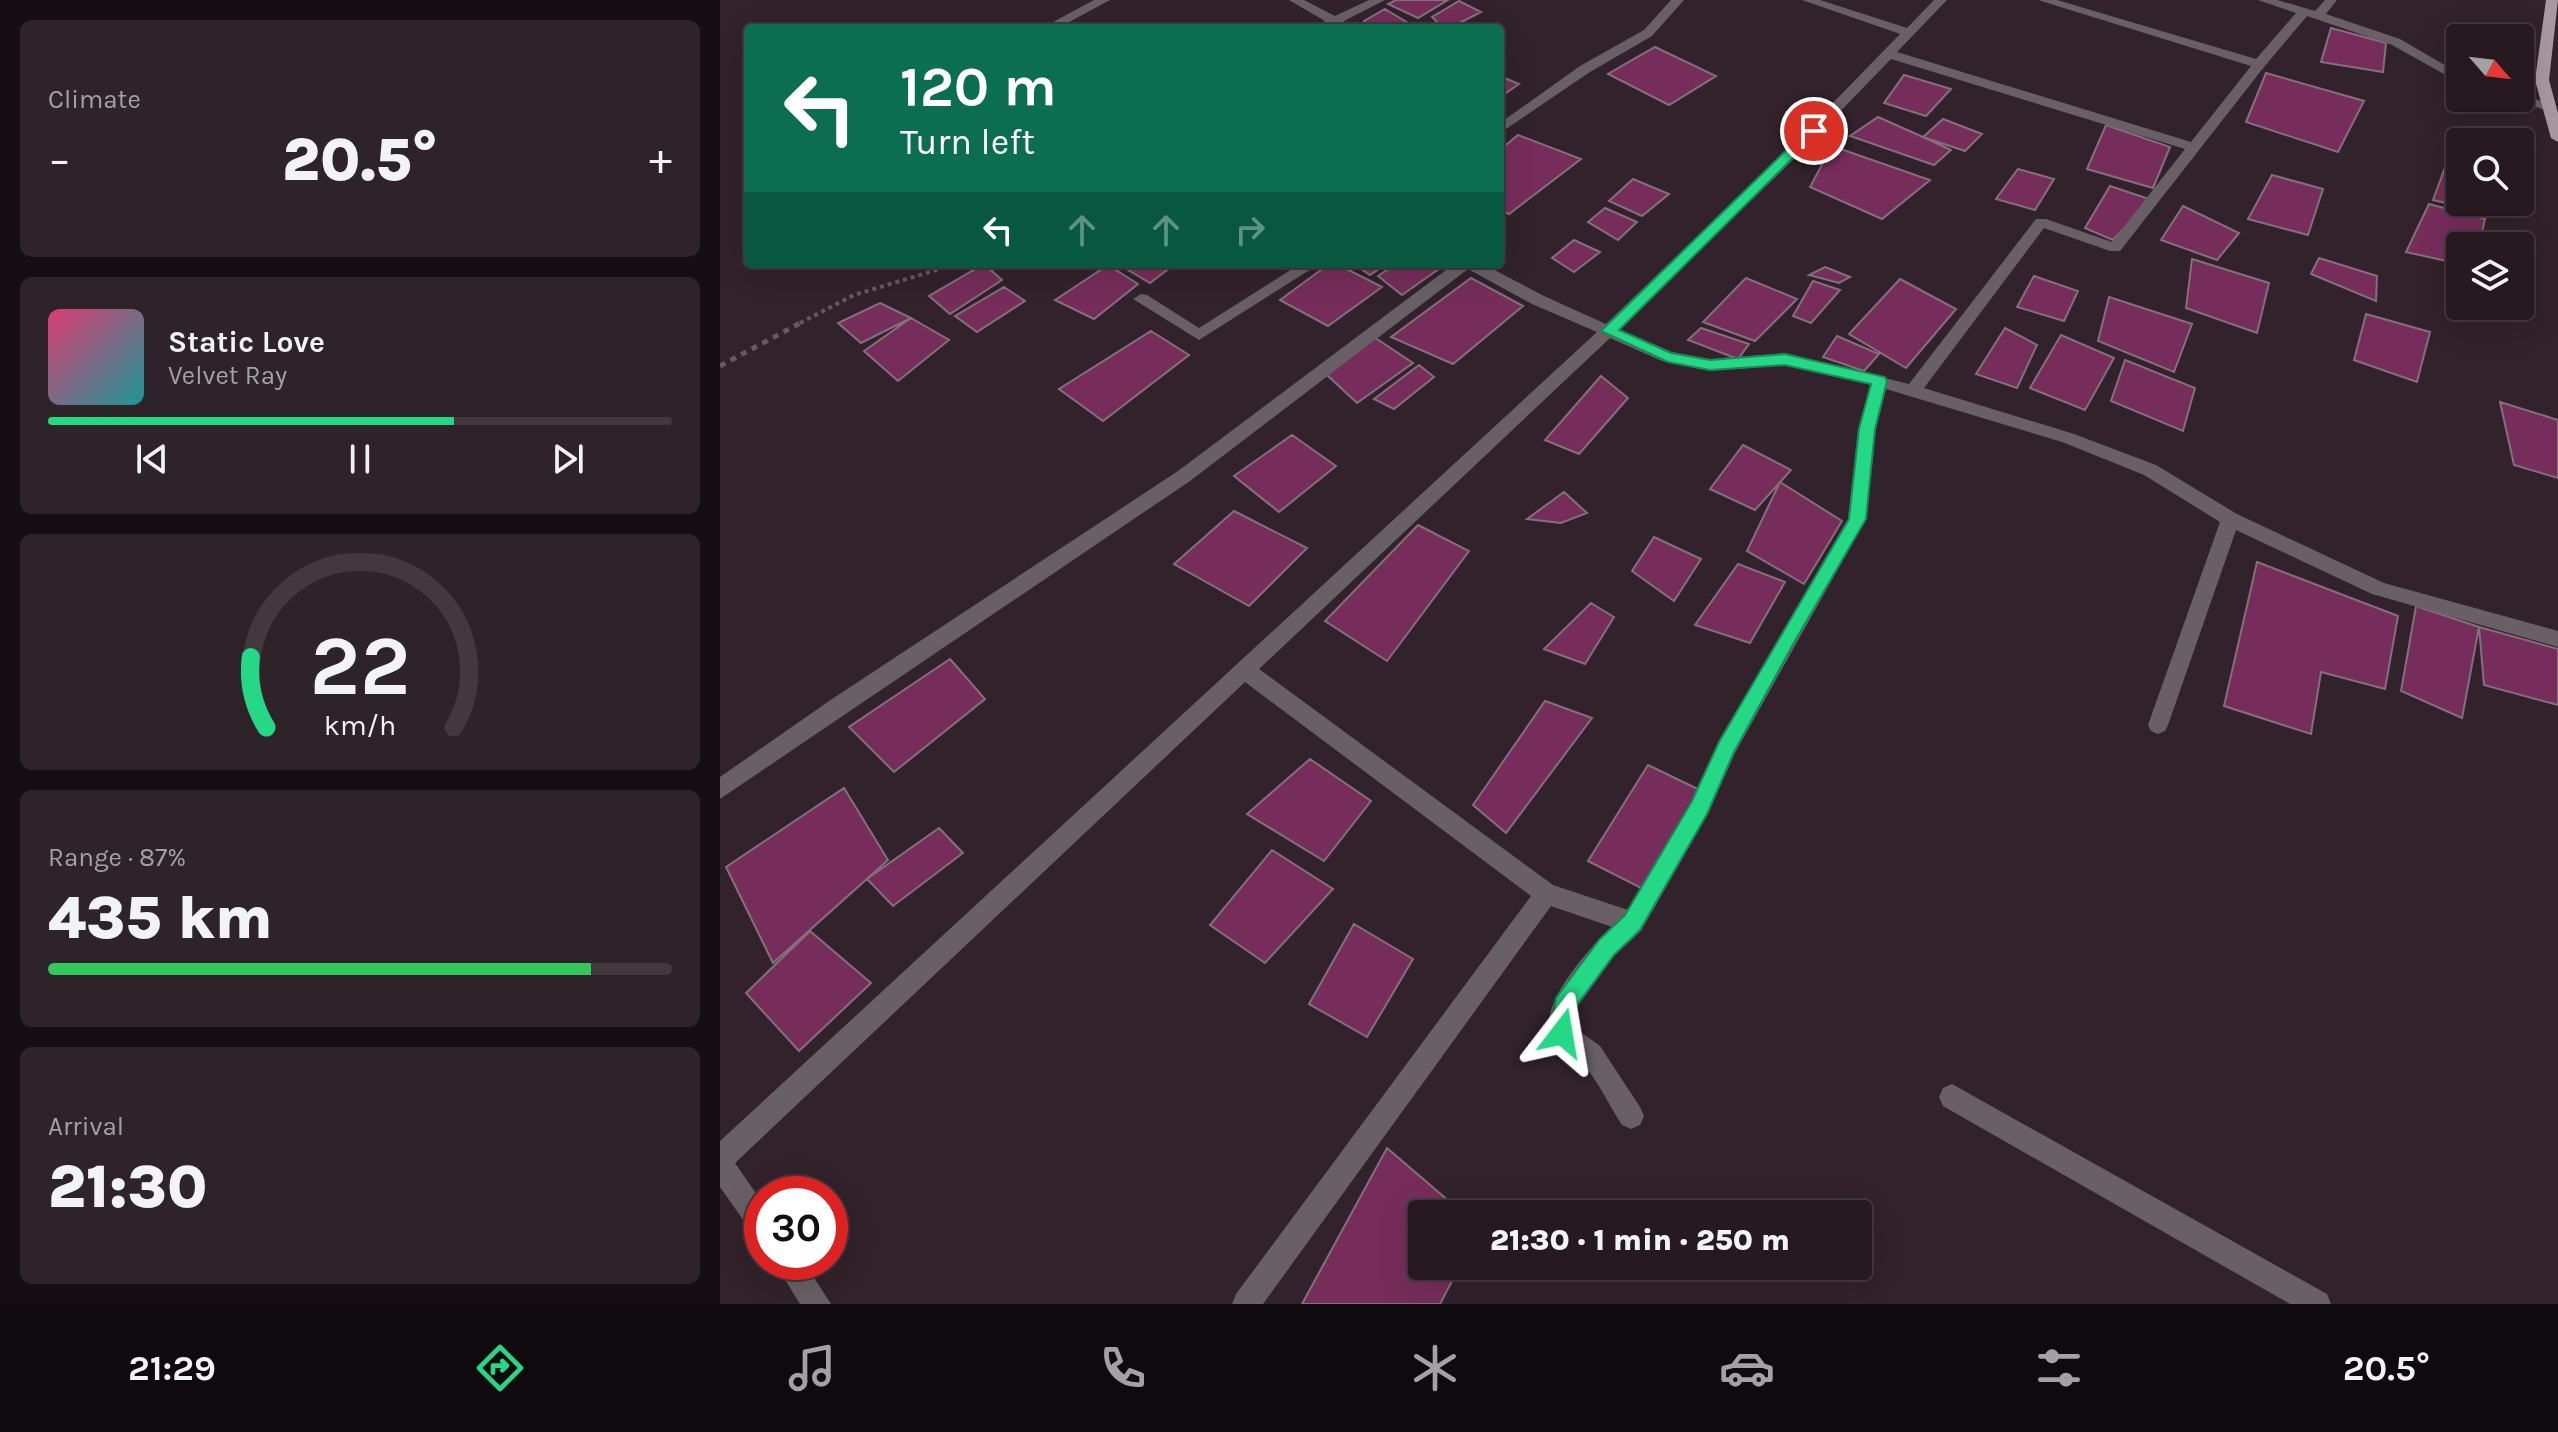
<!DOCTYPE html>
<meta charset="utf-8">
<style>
:root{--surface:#261a20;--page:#2e2329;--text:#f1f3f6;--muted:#a4a1a5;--line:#42383e;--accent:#24d886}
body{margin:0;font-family:Karla,sans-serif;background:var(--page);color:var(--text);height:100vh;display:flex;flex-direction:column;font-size:30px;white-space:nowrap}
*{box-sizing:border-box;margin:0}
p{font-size:26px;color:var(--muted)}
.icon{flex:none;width:44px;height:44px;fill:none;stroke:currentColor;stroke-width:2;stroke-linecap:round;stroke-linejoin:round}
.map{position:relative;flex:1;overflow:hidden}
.panel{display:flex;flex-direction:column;gap:20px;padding:20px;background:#150e12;width:720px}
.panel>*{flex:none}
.guide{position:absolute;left:24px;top:24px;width:760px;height:244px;border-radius:8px;box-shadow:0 8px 32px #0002,0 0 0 2px var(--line);background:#0b6e4f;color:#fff;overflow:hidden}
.needle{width:52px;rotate:118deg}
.buttons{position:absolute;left:1726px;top:24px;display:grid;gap:16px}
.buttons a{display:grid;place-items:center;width:88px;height:88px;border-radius:8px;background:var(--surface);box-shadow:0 8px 32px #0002,0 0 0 2px var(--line);font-size:40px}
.speed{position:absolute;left:24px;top:1176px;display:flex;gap:16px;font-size:40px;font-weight:700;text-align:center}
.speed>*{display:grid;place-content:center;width:104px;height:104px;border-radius:50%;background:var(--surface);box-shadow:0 8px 32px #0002,0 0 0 2px var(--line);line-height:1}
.speed .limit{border:12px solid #d22;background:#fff;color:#111}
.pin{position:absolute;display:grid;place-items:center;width:68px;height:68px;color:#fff;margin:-34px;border:4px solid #fff;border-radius:50%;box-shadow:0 2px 8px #0007}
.me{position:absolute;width:88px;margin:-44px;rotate:14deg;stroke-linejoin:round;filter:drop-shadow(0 0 6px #0008)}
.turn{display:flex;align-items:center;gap:28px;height:168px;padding:0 24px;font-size:36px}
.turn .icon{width:104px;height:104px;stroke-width:2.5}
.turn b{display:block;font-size:56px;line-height:68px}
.lanes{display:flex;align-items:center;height:76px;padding:0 24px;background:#0003;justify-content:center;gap:40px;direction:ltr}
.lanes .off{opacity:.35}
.big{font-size:60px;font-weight:800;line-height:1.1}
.panel .tile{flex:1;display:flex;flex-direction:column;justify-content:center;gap:12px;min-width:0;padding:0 28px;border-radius:12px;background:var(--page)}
.panel .dial{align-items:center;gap:0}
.dial svg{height:208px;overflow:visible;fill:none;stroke:var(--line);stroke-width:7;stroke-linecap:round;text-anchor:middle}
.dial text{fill:var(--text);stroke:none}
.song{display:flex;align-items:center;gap:24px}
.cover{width:96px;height:96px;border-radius:12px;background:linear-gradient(135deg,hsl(340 70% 55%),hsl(180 70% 35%))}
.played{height:8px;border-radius:4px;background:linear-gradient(90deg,var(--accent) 65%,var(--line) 65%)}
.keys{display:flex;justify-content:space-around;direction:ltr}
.heat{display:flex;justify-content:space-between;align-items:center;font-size:44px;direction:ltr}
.charge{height:12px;border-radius:6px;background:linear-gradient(90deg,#34c759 87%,var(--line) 0)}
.trip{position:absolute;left:688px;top:1200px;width:464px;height:80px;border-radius:8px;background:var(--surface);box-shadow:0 8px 32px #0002,0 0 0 2px var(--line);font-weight:800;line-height:80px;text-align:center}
.tabs{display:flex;height:128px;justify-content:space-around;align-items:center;background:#0f0a0d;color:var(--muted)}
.tabs .icon{width:56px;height:56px}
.tabs .active{color:var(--accent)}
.tabs b{font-size:36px;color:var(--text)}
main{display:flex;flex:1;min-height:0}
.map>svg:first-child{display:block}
.building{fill:#762d5b;stroke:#83707a;stroke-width:2}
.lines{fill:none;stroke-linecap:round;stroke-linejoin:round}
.path-far1{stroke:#675961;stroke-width:4;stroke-dasharray:4 4;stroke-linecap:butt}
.path{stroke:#675961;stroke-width:5;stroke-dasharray:6 6;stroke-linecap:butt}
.minor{fill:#686065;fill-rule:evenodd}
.major{fill:#a998a1;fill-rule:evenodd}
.route{fill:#24d886;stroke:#178c57;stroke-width:2}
</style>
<main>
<section class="panel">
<div class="tile"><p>Climate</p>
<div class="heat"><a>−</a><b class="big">20.5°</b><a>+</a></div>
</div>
<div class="tile">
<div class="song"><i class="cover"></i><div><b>Static Love</b><p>Velvet Ray</p></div></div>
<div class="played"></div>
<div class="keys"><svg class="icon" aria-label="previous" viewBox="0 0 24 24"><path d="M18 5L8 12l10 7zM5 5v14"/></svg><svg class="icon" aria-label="pause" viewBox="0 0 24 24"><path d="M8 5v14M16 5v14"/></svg><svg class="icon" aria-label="next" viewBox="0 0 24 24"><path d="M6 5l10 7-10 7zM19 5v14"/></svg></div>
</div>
<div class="tile dial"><svg viewBox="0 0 100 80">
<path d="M14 69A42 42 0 1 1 86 69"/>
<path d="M14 69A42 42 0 0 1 8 42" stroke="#24d886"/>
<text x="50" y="56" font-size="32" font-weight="700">22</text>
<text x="50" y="72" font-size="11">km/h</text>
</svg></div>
<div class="tile"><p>Range · 87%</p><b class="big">435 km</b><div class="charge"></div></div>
<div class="tile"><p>Arrival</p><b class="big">21:30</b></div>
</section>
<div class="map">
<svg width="1838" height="1304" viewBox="0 0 1838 1304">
<rect width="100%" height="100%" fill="#32222b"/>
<path class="building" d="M 676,0 L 728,0 L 698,18 L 668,4 Z
M 739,1 L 761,12 L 730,28 L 723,28 L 712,17 Z
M 665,9 L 688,23 L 678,28 L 649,28 L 644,21 Z
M 1611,28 L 1666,43 L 1663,72 L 1601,62 Z
M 935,47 L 996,76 L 949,105 L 888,74 Z
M 1546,73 L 1644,101 L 1618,152 L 1526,122 Z
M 1184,75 L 1231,89 L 1206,116 L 1164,103 Z
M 780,76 L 799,84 L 780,97 Z
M 1158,117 L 1203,137 L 1231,150 L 1214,165 L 1130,136 Z
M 1223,119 L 1262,134 L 1245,151 L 1203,137 Z
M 1386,125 L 1450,147 L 1433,188 L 1367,169 Z
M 798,135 L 861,159 L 789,214 L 780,210 L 780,150 Z
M 1112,146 L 1210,180 L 1162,219 L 1090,187 Z
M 1726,165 L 1740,168 L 1740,202 L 1770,202 L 1769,213 L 1713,200 Z
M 1298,169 L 1334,179 L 1315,210 L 1276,199 Z
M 1552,175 L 1603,189 L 1588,235 L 1528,219 Z
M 913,179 L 949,194 L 922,216 L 889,201 Z
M 1390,186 L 1432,200 L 1393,240 L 1365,228 Z
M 1709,204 L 1765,219 L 1759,246 L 1740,246 L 1740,264 L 1686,252 Z
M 1463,206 L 1519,233 L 1497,260 L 1441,240 Z
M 885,208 L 917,222 L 898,240 L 868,222 Z
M 854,240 L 880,252 L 854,272 L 832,258 Z
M 1599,258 L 1657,276 L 1656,301 L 1591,274 Z
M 1472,259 L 1549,283 L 1537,333 L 1466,308 Z
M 264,264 L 282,280 L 230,314 L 209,296 Z
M 398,264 L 455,264 L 430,283 Z
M 609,264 L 617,264 L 662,287 L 608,326 L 560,300 Z
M 634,264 L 666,264 L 650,275 Z
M 676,264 L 726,264 L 682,295 L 658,276 Z
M 388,265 L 418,284 L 374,319 L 335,300 Z
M 1105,267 L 1130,277 L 1119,283 L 1089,275 Z
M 1314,276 L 1358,291 L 1344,321 L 1297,307 Z
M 751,278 L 803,306 L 733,364 L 671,337 Z
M 1026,278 L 1077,299 L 1035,341 L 983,322 Z
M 1180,279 L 1236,309 L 1186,368 L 1129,334 Z
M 1093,281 L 1120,290 L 1091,323 L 1073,316 Z
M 284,287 L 305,301 L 257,332 L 235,316 Z
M 1389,297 L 1472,324 L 1454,372 L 1378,341 Z
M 160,303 L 191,318 L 141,343 L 118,323 Z
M 1646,314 L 1710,332 L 1697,382 L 1634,360 Z
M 191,318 L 229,340 L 178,381 L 144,351 Z
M 981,328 L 1029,344 L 1018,359 L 968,340 Z
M 1285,328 L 1317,345 L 1297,388 L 1256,374 Z
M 431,331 L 469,355 L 383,421 L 339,389 Z
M 1341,335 L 1394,358 L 1365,410 L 1310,388 Z
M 1117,336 L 1159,354 L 1144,371 L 1103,357 Z
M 654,337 L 693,363 L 637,403 L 607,375 Z
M 1405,360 L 1475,388 L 1463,431 L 1391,401 Z
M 699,365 L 714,377 L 674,409 L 654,399 Z
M 881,376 L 908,398 L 859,454 L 825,440 Z
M 1780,402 L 1838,420 L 1838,478 L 1794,465 Z
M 572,435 L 616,466 L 559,512 L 514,476 Z
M 1023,445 L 1071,470 L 1035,510 L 990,489 Z
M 1060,482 L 1122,521 L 1084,584 L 1027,551 Z
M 844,492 L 867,513 L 841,523 L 807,519 Z
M 514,511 L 587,548 L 529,606 L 454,564 Z
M 698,525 L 749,551 L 667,661 L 605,621 Z
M 934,537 L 981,559 L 954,601 L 912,571 Z
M 1537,562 L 1678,616 L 1665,689 L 1601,672 L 1591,734 L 1504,706 Z
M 1018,564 L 1065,582 L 1030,643 L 975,625 Z
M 871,603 L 894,617 L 865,664 L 824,649 Z
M 1696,606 L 1759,627 L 1742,718 L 1681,691 Z
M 1759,627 L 1838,649 L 1838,705 L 1764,685 Z
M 230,659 L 265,699 L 174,772 L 129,727 Z
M 825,701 L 872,718 L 786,833 L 753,805 Z
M 590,759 L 651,801 L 604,861 L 527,814 Z
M 928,765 L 984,792 L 927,891 L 868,861 Z
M 124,788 L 168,860 L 53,963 L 6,867 Z
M 219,828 L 243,853 L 173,906 L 147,879 Z
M 552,850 L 613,889 L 545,963 L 490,925 Z
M 634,924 L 693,959 L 647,1037 L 589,1004 Z
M 90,931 L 151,983 L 79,1051 L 26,993 Z
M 667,1148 L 744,1214 L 702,1214 L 702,1266 L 740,1266 L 720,1304 L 582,1304 Z"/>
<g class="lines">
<path class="path-far1" d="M 80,323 L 134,295 L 236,264"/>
<path class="path" d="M 0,366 L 84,321"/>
<path class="minor" d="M 374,0 L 390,0 L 338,28 L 322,28 Z
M 569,0 L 584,0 L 615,16 L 649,0 L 665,0 L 624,21 L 625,27 L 593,28 L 605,21 Z
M 951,0 L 964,0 L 932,36 L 870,72 L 780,133 L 780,123 L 860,66 L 924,30 Z
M 1082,0 L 1100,0 L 1187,28 L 1214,0 L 1227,0 L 1177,52 L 1471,142 L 1531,66 L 1318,0 L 1337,0 L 1536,59 L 1576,13 L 1538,0 L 1557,0 L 1595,11 L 1605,0 L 1617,0 L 1606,14 L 1680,39 L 1740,74 L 1740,83 L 1672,45 L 1587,16 L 1544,67 L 1400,251 L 1390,251 L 1324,228 L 1204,388 L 1354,434 L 1436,465 L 1517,514 L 1664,583 L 1838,631 L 1838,647 L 1652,594 L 1516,530 L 1448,725 L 1445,731 L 1438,734 L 1431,731 L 1428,725 L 1500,522 L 1424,475 L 1342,442 L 1166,389 L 1156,429 L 1146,519 L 1015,753 L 988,814 L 921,931 L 895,955 L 855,1010 L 854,1027 L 880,1046 L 920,1107 L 924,1116 L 920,1125 L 911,1129 L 902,1125 C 889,1106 878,1080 862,1063 C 853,1055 839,1050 833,1040 C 812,1010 871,946 892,927 L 831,906 L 543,1304 L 512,1304 L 516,1294 L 811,896 L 525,682 L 15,1163 L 42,1202 L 42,1238 L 33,1234 L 0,1187 L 0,1141 L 877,332 L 812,304 L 748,269 L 470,481 L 0,799 L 0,777 L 112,699 L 458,471 L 734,264 L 763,264 L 824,296 L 886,324 L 1067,150 L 1180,34 ZM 1171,59 L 1465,149 L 1392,242 L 1326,219 L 1316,219 L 1189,384 L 1065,353 L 990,359 L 952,352 L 899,329 L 1077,156 ZM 890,338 L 942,361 L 990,371 L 1065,365 L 1151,385 L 1138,429 L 1128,519 L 999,741 L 972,801 L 908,910 L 833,885 L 539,669 Z
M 1800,95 L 1833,104 L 1835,107 L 1828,111 L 1789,98 L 1800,98 Z
M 580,264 L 599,264 L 479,340 L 413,299 L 421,294 L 427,295 L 479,328 Z
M 1232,1084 L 1607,1294 L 1611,1304 L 1570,1304 L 1223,1106 L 1219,1097 L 1223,1088 Z
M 54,1262 L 84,1262 L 111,1304 L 80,1304 Z"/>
<path class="major" d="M 1826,0 L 1838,0 L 1829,80 L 1838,113 L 1838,142 L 1831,138 L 1815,80 Z"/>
</g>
<path class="route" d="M 1089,128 L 1100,131 L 899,330 L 951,353 L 990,360 L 1065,354 L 1165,377 L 1167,381 L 1155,429 L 1146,519 L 1075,641 L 1014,752 L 987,814 L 920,930 L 894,955 L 854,1009 L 849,1041 L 842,1045 L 834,1041 L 830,1033 L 836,998 L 879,940 L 905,915 L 972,801 L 999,742 L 1129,519 L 1139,429 L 1151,384 L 1065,365 L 990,370 L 948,362 L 881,331 Z"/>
</svg>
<div class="buttons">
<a><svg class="needle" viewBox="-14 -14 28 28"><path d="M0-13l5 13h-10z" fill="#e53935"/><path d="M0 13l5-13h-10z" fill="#a4a1a5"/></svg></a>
<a><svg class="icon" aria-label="search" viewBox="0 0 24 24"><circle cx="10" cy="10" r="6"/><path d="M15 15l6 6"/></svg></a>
<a><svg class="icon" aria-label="layers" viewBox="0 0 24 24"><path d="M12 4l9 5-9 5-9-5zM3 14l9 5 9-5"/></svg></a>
</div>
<div class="speed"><div class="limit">30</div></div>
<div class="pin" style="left:1094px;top:131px;background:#d93025"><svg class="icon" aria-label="arrive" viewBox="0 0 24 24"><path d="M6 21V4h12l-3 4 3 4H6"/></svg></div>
<svg class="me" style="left:842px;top:1033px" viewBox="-20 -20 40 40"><path d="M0-17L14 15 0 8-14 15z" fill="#24d886" stroke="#fff" stroke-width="4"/></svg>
<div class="trip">21:30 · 1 min · 250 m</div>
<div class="guide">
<div class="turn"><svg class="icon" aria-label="left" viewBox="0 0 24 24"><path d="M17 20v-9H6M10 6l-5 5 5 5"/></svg><div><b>120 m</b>Turn left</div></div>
<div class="lanes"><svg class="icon" aria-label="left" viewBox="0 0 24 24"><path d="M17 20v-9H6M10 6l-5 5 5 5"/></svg><svg class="icon off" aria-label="ahead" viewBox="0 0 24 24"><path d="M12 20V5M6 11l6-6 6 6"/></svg><svg class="icon off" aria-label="ahead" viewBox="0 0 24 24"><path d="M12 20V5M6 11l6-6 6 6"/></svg><svg class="icon off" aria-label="right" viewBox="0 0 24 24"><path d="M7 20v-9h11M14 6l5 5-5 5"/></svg></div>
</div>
</div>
</main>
<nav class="tabs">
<b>21:29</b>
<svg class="icon active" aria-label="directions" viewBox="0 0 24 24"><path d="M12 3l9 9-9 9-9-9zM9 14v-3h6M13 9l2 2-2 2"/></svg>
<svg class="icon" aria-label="music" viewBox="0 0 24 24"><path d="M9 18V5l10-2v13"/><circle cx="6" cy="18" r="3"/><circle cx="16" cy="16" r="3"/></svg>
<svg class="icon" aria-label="phone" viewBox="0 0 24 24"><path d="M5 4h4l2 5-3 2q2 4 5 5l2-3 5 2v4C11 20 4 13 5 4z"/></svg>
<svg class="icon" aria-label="climate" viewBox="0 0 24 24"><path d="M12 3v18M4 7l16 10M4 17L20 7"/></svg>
<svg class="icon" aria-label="car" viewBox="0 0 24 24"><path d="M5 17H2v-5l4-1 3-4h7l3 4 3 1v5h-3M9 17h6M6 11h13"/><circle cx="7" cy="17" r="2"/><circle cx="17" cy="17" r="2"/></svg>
<svg class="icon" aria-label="filters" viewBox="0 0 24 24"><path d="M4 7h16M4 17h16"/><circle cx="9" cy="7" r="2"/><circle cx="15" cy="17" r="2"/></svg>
<b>20.5°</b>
</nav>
